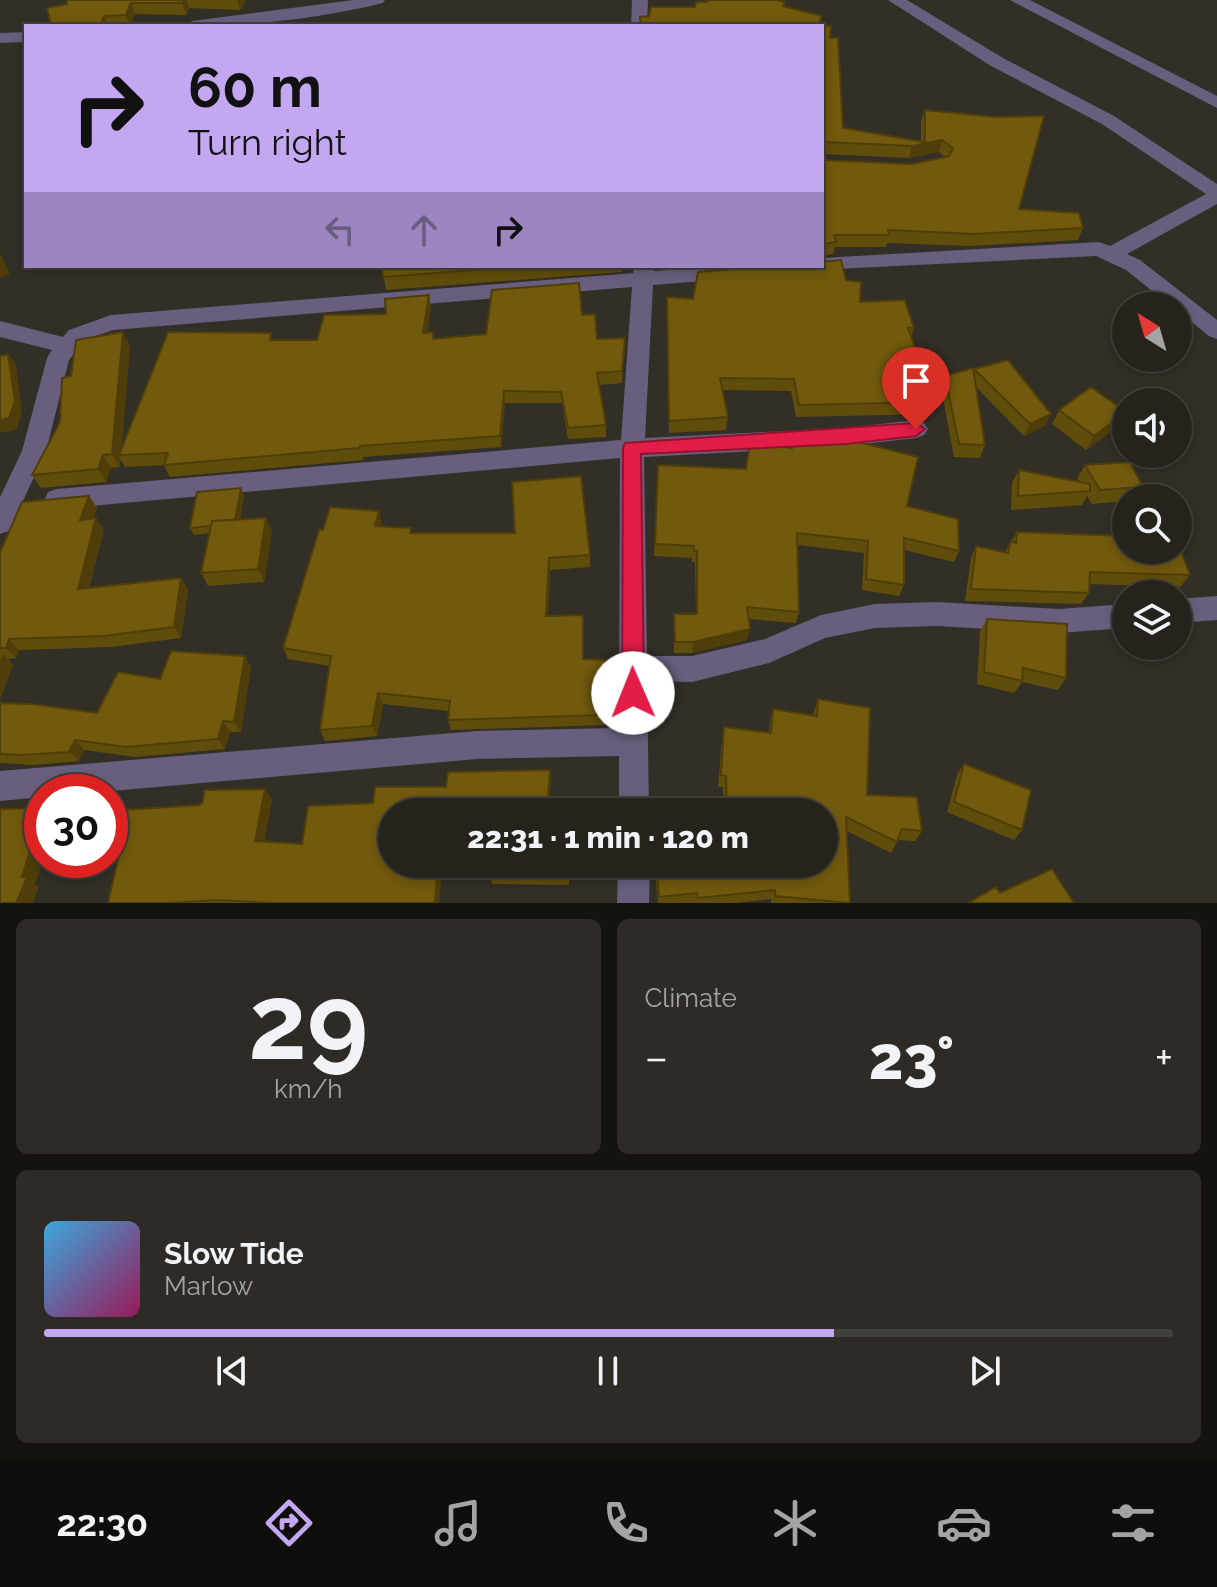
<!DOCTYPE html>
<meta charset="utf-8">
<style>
:root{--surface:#26231d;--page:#2e2b26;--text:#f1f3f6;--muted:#a4a4a4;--line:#42403b;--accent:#c4a7f1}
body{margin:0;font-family:Raleway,sans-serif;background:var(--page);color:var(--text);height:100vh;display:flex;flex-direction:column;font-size:30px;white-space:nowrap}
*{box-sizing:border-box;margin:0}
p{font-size:26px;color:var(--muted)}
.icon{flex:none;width:44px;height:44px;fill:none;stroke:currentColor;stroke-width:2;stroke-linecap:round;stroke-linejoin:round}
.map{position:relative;height:903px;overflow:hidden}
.drawer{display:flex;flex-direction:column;gap:16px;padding:16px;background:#151310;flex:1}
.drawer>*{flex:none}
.hud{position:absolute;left:24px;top:24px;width:800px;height:244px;border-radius:0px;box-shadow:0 4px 12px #0003,0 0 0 2px var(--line);background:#c4a7f1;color:#111;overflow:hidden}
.needle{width:52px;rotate:323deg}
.fabs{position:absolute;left:1112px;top:292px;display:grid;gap:16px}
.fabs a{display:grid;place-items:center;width:80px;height:80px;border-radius:50%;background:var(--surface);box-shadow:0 4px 12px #0003,0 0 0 2px var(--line);font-size:40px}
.speed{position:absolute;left:24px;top:774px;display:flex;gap:16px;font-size:40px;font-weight:700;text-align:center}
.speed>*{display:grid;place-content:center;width:104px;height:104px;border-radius:50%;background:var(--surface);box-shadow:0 4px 12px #0003,0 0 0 2px var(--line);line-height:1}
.speed .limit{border:12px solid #d22;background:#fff;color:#111}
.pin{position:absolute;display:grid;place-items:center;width:68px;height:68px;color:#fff;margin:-82px -34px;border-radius:50% 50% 50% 0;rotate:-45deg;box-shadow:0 0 8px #0007}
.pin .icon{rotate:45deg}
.me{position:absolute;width:88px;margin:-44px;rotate:359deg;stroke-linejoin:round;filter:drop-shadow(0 0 6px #0008)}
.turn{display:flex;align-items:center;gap:28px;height:168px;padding:0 32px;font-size:36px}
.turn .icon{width:104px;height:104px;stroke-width:2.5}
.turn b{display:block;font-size:56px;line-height:68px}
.lanes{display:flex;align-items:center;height:76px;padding:0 32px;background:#0003;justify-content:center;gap:40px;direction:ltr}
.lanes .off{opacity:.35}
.big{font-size:60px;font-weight:800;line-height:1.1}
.drawer .widget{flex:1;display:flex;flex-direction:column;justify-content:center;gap:12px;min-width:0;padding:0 28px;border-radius:12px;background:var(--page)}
.drawer .dial{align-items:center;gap:0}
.dial b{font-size:104px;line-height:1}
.song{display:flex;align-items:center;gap:24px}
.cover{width:96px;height:96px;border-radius:12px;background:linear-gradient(135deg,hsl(200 70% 55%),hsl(330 70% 35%))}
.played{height:8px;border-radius:4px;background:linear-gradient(90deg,var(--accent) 70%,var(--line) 70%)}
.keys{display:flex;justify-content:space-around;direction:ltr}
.heat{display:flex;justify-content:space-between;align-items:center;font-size:44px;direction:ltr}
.drawer .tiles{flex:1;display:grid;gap:16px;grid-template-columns:1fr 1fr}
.widget:last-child{grid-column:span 2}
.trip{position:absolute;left:378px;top:798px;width:460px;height:80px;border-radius:40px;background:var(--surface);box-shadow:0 4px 12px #0003,0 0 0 2px var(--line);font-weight:800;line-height:80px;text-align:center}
.dock{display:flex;height:128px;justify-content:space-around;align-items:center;background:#0f0e0c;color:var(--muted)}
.dock .icon{width:56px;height:56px}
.dock .selected{color:var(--accent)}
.dock b{font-size:36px;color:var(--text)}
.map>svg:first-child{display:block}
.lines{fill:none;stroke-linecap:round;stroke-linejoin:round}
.street{fill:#6a5e7e;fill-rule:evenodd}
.wall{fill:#614d0b;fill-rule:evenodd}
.shaded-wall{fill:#4f3e09}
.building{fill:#71590d;stroke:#4f3e09;stroke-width:2}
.route{fill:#e11d48;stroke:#92132f;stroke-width:2}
</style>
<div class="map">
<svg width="1217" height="903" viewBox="0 0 1217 903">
<rect width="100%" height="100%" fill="#322f27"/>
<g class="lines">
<path class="street" d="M 353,0 L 385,0 L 383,3 C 318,19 250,26 184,26 L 192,21 Z
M 632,0 L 648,0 L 647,26 L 631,26 Z
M 888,0 L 907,0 L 1003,58 L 1114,116 L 1217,184 L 1217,204 L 1127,254 L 1140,260 L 1217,320 L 1217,339 L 1209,336 L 1178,311 L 1178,306 L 1171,306 L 1126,270 L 1096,256 L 815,270 L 812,266 L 822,266 L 822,258 L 1099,242 L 1110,246 L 1206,194 L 1102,124 L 991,66 Z
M 1010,0 L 1030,0 L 1217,96 L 1217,108 Z
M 26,32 L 26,42 L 0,43 L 0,33 Z
M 634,266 L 654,266 L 654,271 L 731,266 L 738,272 L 728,279 L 653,285 L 645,438 L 846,428 L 916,420 L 924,423 L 928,429 L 924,435 L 916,438 L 846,446 L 644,457 L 647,656 L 692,656 L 765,639 L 821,615 L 875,604 L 937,602 L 1059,609 L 1126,604 L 1126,628 L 1059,633 L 937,626 L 875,628 L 825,638 L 769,663 L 692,682 L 647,681 L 649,812 L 619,812 L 619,756 L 477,759 L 100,792 L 42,792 L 42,797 L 0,801 L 0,771 L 477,731 L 619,728 L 620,458 L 57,509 L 48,506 L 45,499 L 48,492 L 57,489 L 621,440 L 632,287 L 113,330 L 85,340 L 69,360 L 46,451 L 9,531 L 0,534 L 0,497 L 22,451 L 47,358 L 52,350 L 0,337 L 0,321 L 63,337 L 69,330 L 111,315 L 633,273 Z
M 1217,596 L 1217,620 L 1178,623 L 1178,599 Z
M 618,864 L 650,864 L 649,903 L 617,903 Z"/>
</g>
<path class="wall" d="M 67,0 L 246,0 L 240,10 L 189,8 L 186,15 L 135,14 L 131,26 L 51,26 L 67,4 Z
M 707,0 L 776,0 L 785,2 L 784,6 L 822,16 L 821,25 L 831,26 L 830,38 L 838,38 L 843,128 L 921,141 L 921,122 L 925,110 L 996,117 L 1044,116 L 1019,209 L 1079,213 L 1083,228 L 1078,240 L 970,246 L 887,243 L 886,247 L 835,247 L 833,254 L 822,256 L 822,26 L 640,26 L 640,17 L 649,16 L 651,7 L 695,7 L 696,2 L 707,2 ZM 939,152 L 945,157 L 912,164 L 824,160 L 823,154 L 909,158 Z
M 382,266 L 622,266 L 622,272 L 386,290 Z
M 846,280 L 860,302 L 914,328 L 911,337 L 935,402 L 930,414 L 796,417 L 791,391 L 722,390 L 728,417 L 726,430 L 669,433 L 667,297 L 693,299 Z
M 431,307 L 427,332 L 434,339 L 486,334 L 582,315 L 597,339 L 625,338 L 622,383 L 599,385 L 606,425 L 606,437 L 568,439 L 562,403 L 505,403 L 501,447 L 363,457 L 363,460 L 170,477 L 164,465 L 125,467 L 120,459 L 120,467 L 111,468 L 106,482 L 41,488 L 32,475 L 60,422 L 71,376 L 123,332 L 130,346 L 121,449 L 274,340 L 317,340 L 386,314 Z
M 974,369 L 1045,426 L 1024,436 L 976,387 L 985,445 L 980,458 L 954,457 L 941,388 L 945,376 L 973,371 Z
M 1059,410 L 1118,426 L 1086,450 L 1052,424 Z
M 805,439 L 907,506 L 959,551 L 954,562 L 904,550 L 904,585 L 899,596 L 862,590 L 864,553 L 798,545 L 799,612 L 796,623 L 748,619 L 747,640 L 692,653 L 674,653 L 674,614 L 696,614 L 695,562 L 692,562 L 692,558 L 654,556 L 658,465 L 746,469 L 791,447 L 792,442 L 805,443 Z
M 1085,465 L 1143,487 L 1136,498 L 1126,498 L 1126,501 L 1092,504 L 1087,496 L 1082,505 L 1011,510 L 1012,483 L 1019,470 L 1079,481 L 1077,479 Z
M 244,495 L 240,519 L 272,531 L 264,582 L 208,586 L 201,573 L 209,533 L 194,535 L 190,528 Z
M 89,496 L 97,508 L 93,519 L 104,530 L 89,588 L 181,578 L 188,590 L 181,638 L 111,647 L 19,650 L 16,658 L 8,659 L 13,665 L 0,699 L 0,552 Z
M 382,524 L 382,526 L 413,533 L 590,555 L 590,567 L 550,570 L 548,616 L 584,659 L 606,671 L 604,725 L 451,730 L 448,720 L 449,711 L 383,704 L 377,736 L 325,741 L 320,730 L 330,666 L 288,659 L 283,648 L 323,530 Z
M 1017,532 L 1190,575 L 1180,587 L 1089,584 L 1089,593 L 1081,604 L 965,601 L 971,558 L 976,546 L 1005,552 Z
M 987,619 L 1066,678 L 1058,690 L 1022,682 L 1014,693 L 977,684 L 980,631 Z
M 251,667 L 241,732 L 230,732 L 225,749 L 135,757 L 84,750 L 79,761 L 34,765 L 0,763 L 0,703 L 97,713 L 160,679 Z
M 818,699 L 867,795 L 922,831 L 915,841 L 898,840 L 891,853 L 847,831 L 850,903 L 771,903 L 771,899 L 735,903 L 658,903 L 654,864 L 824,864 L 824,812 L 724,812 L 723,787 L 718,787 L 722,740 L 724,727 L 769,733 L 770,721 L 773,709 L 813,715 Z
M 964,764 L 1022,830 L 1014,840 L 947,812 L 957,775 Z
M 550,770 L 551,781 L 392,864 L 442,864 L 439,903 L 108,903 L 123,838 L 117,833 L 272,799 L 264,842 L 302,844 L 373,803 L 446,787 Z
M 491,864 L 570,864 L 569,885 L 492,884 L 490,875 Z"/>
<path class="shaded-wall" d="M 184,0 L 187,0 L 189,8 L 186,15 L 182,3 Z
M 237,0 L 246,0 L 240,10 Z
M 131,3 L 135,14 L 130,26 L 126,15 Z
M 104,16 L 108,26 L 100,26 Z
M 942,140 L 939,152 L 909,158 L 912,146 Z
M 0,253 L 10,274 L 0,278 Z
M 429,295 L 431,307 L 426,344 L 423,333 Z
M 123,332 L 130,346 L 121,455 L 119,455 L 120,459 L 120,467 L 112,454 Z
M 8,354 L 16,365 L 22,412 L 17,429 L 0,433 L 0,420 Z
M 504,391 L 505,403 L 501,447 L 500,436 Z
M 1126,412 L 1118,426 L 1086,450 L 1094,436 Z
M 1051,414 L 1045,426 L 1024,436 L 1030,424 Z
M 103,455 L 111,468 L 106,482 L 98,469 Z
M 241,488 L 244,495 L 238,531 L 234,524 Z
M 89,496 L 97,508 L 88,532 L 80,520 Z
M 379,511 L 382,524 L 379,538 L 375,526 Z
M 96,518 L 104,530 L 86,601 L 78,589 Z
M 266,518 L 272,531 L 264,582 L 258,569 Z
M 549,558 L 550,570 L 547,628 L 546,616 Z
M 181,578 L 188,590 L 181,638 L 174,627 Z
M 750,629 L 747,640 L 692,653 L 693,642 Z
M 9,639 L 19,650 L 16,658 L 6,648 Z
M 3,654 L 13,665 L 0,699 L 0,661 Z
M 245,656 L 251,667 L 241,732 L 234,722 Z
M 378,693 L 383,704 L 377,736 L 372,726 Z
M 223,721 L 230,732 L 225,749 L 218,739 Z
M 75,740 L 84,750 L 79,761 L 69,752 Z
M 550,770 L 551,781 L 549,812 L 547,812 Z
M 265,789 L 272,799 L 262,851 L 255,841 Z
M 42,813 L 43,860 L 35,884 L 39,887 L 33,903 L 16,903 L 22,877 Z
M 438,864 L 442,864 L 439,903 L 435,903 Z"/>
<path class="building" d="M 67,0 L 184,0 L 182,3 L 131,3 L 126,15 L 104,16 L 100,26 L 51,26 L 47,8 L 67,4 Z
M 707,0 L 776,0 L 785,2 L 783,6 L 822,16 L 818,25 L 831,26 L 830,38 L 838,38 L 843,128 L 925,142 L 925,110 L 996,117 L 1044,116 L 1019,209 L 1079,213 L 1083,228 L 975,234 L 888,230 L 889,235 L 834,235 L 836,242 L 822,244 L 822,246 L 822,149 L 824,160 L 912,164 L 949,156 L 953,148 L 942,140 L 912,146 L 824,142 L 822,144 L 822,26 L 641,26 L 640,17 L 649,16 L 651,7 L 695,7 L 696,2 L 707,2 Z
M 841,260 L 846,280 L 861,282 L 860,302 L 905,300 L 914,328 L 908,328 L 935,402 L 799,405 L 794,379 L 720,378 L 728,417 L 669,421 L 667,297 L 693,299 L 698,272 L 774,266 L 822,266 L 822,262 Z
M 382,266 L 526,266 L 383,277 Z
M 579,283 L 582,315 L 595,314 L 597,339 L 625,338 L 622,371 L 597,373 L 606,425 L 568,428 L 561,392 L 504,391 L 500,436 L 360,446 L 359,448 L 164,465 L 168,453 L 119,455 L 168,332 L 271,333 L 270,340 L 317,340 L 324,315 L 386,314 L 385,299 L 429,295 L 423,333 L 433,332 L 433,339 L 486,334 L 492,290 Z
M 123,332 L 112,454 L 103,455 L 98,469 L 32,475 L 60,422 L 62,378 L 71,376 L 76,340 Z
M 8,354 L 15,401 L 9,418 L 0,420 L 0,356 Z
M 1008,360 L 1051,414 L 1030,424 L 974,369 Z
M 973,368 L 985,445 L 959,444 L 945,376 Z
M 1091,387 L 1126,412 L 1094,436 L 1059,410 Z
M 839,437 L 918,457 L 907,506 L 958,519 L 959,551 L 904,538 L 904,585 L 866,579 L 868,541 L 797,533 L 799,612 L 747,607 L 750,629 L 693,642 L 675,642 L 674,614 L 697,614 L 697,551 L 694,551 L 694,546 L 655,544 L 658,465 L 746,469 L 750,442 L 792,448 L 792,442 L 806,443 L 805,439 Z
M 1130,462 L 1143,487 L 1100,490 L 1085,465 Z
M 1019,470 L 1090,484 L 1090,491 L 1018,496 Z
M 581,476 L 590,555 L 549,558 L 546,616 L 583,615 L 583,659 L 606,660 L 604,715 L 448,720 L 450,701 L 378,693 L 372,726 L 320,730 L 331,656 L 283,648 L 319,530 L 323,530 L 330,507 L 379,511 L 375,526 L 411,528 L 410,533 L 515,533 L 512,482 Z
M 241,488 L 235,520 L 212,521 L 211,526 L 190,528 L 197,492 Z
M 89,496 L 80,520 L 96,518 L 78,589 L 181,578 L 174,627 L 103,636 L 9,639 L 6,648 L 0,648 L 0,552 L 22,502 Z
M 266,518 L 258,569 L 201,573 L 212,521 Z
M 1017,532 L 1126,536 L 1126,550 L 1178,550 L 1178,543 L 1190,575 L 1090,572 L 1089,593 L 971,589 L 976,546 L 1008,553 L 1011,541 L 1016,543 Z
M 987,619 L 1067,624 L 1066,678 L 1023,668 L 1022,681 L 984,672 Z
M 171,651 L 245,656 L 234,722 L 223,721 L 218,739 L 126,747 L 75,740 L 69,752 L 23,755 L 0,754 L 0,703 L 32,704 L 97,713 L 118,672 L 160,679 Z
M 818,699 L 870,708 L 867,795 L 917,797 L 922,831 L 902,829 L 897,842 L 846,817 L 850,903 L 775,896 L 775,890 L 698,898 L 697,893 L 659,897 L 656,864 L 824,864 L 824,812 L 727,812 L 726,776 L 721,775 L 724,727 L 771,733 L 773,709 L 817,716 Z
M 964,764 L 1031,790 L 1022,830 L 954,802 Z
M 550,770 L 547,812 L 392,812 L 392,864 L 438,864 L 435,903 L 271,903 L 217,900 L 169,903 L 108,903 L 124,833 L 117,833 L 123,810 L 199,805 L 203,802 L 204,790 L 265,789 L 255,841 L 302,844 L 308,806 L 373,803 L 375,787 L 446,787 L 448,772 Z
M 42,808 L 42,813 L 22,877 L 27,878 L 16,903 L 0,903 L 0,809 Z
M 491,864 L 569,864 L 568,875 L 490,875 Z
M 1052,869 L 1074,903 L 968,903 L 996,887 L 1000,893 Z"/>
<path class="route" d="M 916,423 L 925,429 L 916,436 L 846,444 L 641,454 L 644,693 L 640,700 L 633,703 L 625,700 L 622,693 L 623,448 L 625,443 Z"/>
</svg>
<div class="fabs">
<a><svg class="needle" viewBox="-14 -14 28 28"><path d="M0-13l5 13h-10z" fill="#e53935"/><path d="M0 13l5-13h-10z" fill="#a4a4a4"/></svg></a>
<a><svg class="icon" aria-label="sound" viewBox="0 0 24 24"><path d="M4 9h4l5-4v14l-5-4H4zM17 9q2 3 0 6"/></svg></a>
<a><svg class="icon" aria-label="search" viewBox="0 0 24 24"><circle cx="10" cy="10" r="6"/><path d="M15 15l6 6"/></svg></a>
<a><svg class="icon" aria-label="layers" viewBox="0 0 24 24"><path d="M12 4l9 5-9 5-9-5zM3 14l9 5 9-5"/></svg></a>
</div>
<div class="speed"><div class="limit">30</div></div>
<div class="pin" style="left:916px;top:429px;background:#d93025"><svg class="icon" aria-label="arrive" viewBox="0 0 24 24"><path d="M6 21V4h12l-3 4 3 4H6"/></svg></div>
<svg class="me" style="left:633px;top:693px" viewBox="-20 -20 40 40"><circle r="19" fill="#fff"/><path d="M0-13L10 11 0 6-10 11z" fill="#e11d48"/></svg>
<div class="trip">22:31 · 1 min · 120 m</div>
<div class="hud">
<div class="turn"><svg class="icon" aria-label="right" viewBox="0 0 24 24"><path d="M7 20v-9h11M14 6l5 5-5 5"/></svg><div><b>60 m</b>Turn right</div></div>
<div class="lanes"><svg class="icon off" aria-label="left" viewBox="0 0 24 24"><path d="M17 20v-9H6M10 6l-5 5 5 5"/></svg><svg class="icon off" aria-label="ahead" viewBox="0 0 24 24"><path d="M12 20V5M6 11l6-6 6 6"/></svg><svg class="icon" aria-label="right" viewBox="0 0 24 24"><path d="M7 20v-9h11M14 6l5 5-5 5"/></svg></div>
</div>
</div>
<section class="drawer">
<div class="tiles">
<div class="widget dial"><b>29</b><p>km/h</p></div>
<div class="widget"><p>Climate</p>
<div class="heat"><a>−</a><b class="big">23°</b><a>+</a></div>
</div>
<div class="widget">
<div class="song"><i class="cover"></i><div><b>Slow Tide</b><p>Marlow</p></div></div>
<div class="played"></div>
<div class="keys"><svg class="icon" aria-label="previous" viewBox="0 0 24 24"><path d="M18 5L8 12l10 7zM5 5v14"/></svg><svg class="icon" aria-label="pause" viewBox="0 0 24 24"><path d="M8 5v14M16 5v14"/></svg><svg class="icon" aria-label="next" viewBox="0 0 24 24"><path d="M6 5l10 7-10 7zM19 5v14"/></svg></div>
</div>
</div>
</section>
<nav class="dock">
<b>22:30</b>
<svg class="icon selected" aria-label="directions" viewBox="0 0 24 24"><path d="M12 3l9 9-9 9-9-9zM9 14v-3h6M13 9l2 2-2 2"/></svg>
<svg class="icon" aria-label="music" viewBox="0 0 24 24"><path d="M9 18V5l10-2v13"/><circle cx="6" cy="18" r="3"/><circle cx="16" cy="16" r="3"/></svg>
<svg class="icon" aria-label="phone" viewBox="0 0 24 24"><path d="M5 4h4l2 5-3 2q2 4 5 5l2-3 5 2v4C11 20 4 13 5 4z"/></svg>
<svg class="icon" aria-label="climate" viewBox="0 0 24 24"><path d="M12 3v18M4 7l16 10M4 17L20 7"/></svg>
<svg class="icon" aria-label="car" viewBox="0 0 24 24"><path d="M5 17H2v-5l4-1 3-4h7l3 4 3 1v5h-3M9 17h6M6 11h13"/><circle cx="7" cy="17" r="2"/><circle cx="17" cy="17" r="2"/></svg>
<svg class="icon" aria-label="filters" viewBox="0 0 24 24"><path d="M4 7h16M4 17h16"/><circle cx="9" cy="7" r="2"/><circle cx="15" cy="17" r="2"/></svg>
</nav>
